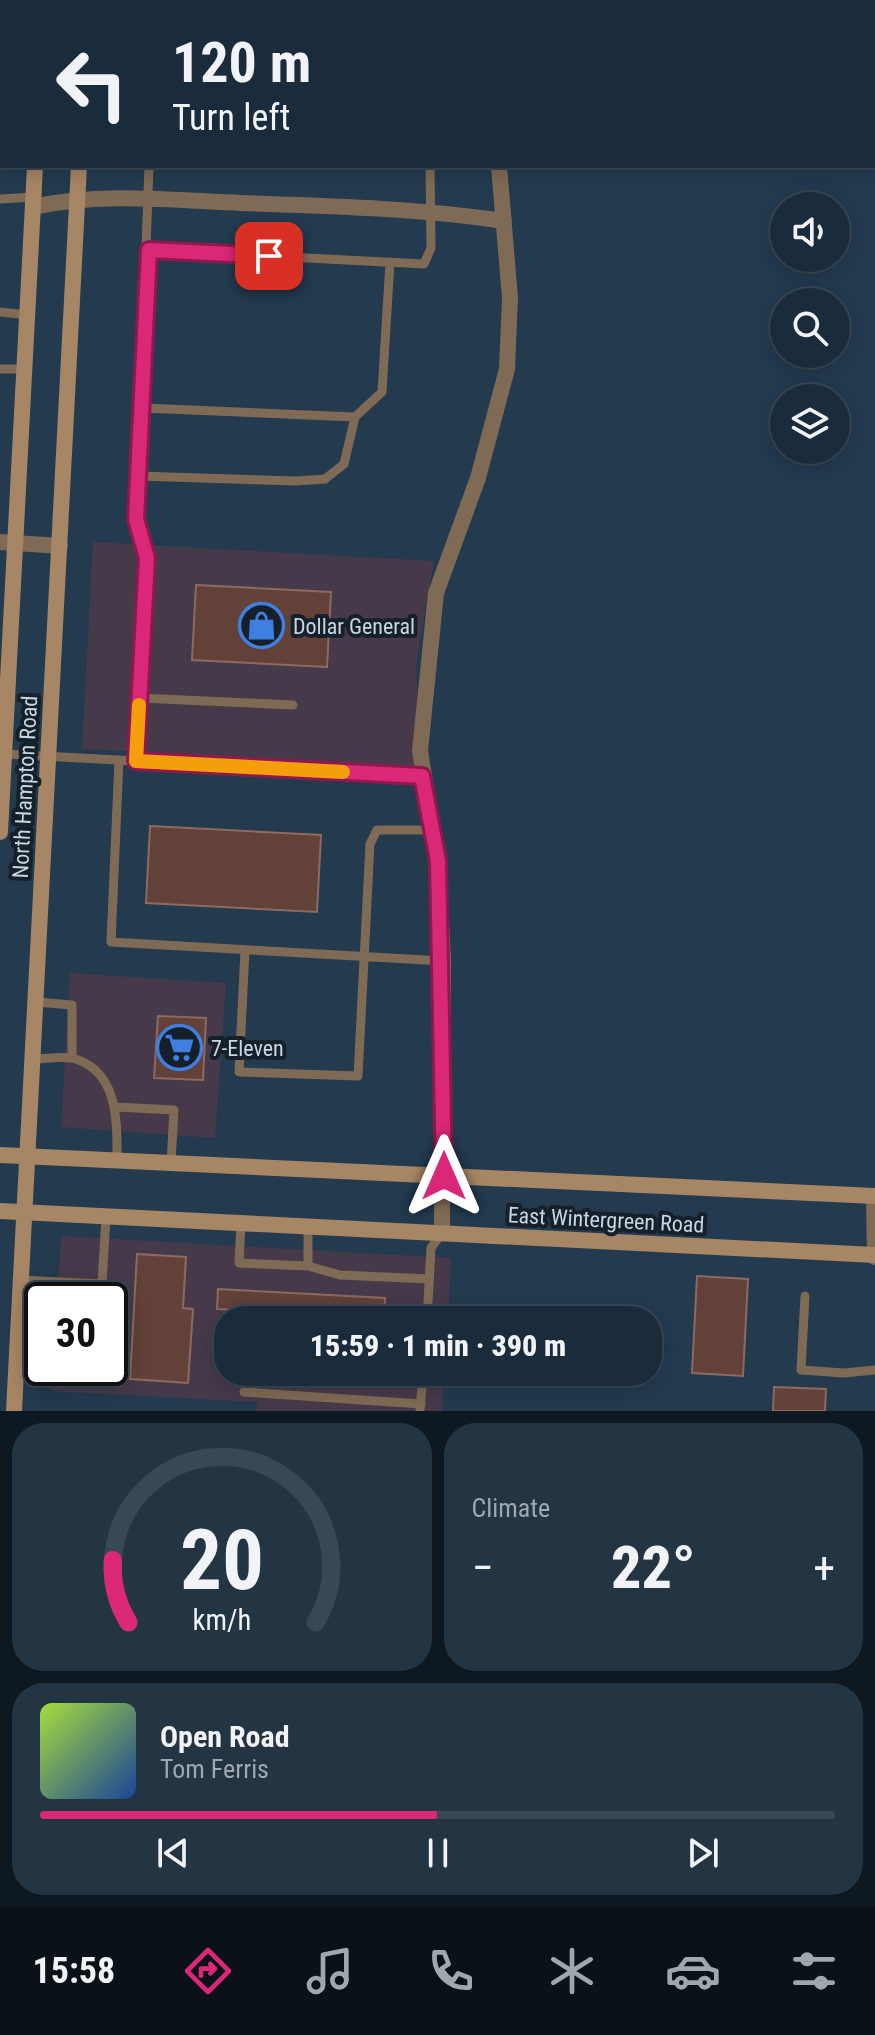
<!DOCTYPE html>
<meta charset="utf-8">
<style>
:root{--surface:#1a2c3b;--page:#233442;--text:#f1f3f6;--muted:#9fa7af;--line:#384855;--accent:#db2777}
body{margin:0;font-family:"Roboto Condensed",sans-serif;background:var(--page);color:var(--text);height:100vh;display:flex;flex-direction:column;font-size:30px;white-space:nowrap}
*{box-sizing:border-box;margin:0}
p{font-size:26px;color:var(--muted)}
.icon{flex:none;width:44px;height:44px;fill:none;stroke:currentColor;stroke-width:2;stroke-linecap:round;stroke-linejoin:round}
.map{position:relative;height:1411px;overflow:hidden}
.drawer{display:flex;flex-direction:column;gap:12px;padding:12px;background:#0e1820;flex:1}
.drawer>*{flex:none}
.top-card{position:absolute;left:0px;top:0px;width:876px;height:168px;box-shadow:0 4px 20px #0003,0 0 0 2px var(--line);background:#1a2c3b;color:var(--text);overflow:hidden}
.controls{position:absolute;left:770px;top:192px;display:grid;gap:16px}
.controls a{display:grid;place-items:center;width:80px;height:80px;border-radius:50%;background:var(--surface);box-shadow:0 4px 20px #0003,0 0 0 2px var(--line);font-size:40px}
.speed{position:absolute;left:24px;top:1282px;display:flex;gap:16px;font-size:40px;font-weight:700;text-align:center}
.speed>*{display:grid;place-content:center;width:104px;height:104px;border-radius:50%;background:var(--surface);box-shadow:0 4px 20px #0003,0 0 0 2px var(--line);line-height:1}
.speed .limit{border:4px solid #111;border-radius:12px;background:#fff;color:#111}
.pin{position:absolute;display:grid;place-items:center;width:68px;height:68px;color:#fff;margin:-34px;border-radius:16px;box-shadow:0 4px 12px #0006}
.me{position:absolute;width:88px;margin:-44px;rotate:0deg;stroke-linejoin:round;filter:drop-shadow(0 0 6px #0008)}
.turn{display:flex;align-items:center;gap:28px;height:168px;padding:0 40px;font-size:36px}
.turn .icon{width:104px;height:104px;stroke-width:2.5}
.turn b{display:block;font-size:56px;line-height:68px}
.big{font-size:60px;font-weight:800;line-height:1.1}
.drawer .widget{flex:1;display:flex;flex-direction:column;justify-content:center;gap:12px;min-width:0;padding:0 28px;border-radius:32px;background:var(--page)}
.drawer .dial{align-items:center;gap:0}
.dial svg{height:208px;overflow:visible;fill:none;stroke:var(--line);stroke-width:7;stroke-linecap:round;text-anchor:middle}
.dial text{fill:var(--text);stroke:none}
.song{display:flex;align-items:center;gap:24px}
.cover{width:96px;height:96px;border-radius:12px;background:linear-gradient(135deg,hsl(80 70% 55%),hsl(220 70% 35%))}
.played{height:8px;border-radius:4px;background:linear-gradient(90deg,var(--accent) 50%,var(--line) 50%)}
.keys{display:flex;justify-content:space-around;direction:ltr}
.heat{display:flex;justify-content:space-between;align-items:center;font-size:44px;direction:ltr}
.drawer .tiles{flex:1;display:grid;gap:12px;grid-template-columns:1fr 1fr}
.widget:last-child{grid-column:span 2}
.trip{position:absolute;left:214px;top:1306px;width:448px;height:80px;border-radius:32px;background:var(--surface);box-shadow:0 4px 20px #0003,0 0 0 2px var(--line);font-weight:800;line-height:80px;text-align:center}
.tab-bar{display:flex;height:128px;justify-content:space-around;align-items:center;background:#0a1218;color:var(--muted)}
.tab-bar .icon{width:56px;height:56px}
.tab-bar .on{color:var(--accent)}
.tab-bar b{font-size:36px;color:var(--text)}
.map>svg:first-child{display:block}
.commercial{fill:#463a4a}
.building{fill:#614138;stroke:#8d6a60;stroke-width:2}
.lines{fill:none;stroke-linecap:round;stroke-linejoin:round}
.lane{stroke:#7f6a55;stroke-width:9}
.street{stroke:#7f6a55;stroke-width:16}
.secondary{stroke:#a68664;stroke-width:16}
.route-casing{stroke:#8e194d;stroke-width:20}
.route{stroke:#db2777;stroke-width:14}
.slow{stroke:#f59e0b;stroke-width:14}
.labels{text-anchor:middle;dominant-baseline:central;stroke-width:8;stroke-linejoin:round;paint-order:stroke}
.poi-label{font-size:22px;fill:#c8d5e3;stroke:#16202a;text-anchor:start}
.street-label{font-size:22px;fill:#c8d5e3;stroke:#16202a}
</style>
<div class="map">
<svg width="875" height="1411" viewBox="0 0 875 1411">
<rect width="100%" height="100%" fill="#233a4f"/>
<path class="commercial" d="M 93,542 L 434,561 L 416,663 L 421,767 L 82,749 Z
M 70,973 L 226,983 L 215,1138 L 61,1127 Z
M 61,1236 L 451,1258 L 448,1320 L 228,1320 L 228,1372 L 444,1372 L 442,1411 L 257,1411 L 257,1402 L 51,1391 L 53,1368 L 110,1368 L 110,1300 L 57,1300 Z"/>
<path class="building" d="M 196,585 L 331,592 L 327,667 L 192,660 Z
M 150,826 L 321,835 L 317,912 L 146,903 Z
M 158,1016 L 206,1018 L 203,1080 L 154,1078 Z
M 137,1254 L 186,1257 L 183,1308 L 193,1309 L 188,1383 L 130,1379 Z
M 697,1276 L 748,1279 L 743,1376 L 692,1373 Z
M 218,1289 L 385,1298 L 384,1320 L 336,1320 L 336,1315 L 217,1309 Z
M 216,1346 L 228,1347 L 228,1366 L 215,1365 Z
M 774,1387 L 826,1389 L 825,1411 L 773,1411 Z"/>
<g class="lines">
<path class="lane" d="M 211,0 L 242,2
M 153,2 L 153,0
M 359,2 L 359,0
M 430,2 L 430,0
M 0,153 L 2,153
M 0,199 L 34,197
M 149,250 L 424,264 L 431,248 L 430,166
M 0,312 L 27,315
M 0,369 L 25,369
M 142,408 L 355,417 L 382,392 L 390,262
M 138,476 L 296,481 L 325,479 L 344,464 L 355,417
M 139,698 L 293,705
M 4,754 L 422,776
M 119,760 L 111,942 L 443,961
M 136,761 L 147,558 L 136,519 L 149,166
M 245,950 L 239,1072 L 358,1076 L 370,844 L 377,830 L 431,830
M 36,1002 L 72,1005 L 72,1058
M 33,1059 C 45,1059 61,1056 72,1058 C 119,1070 117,1122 117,1160
M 116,1107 L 174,1110 L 171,1163
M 241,1224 L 239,1263 L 308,1266 L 308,1227
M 308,1266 L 340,1275 L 429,1279
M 21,1280 L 102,1284
M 805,1296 L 801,1370 L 844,1373 L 875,1370
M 101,1300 L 106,1217
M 427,1320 L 431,1248 L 442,1233
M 17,1344 L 42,1346
M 244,1392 L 421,1404
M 420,1411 L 423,1372"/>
<path class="street" d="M 502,2 L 502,0
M 33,207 C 101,192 171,200 241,203 C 329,206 416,208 504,221
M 0,542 L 60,546
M 874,1196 L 875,1257
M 442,1233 L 443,961 L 438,861 L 420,751 L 436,593 L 478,478 L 507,369 L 510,298 L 499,166"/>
<path class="secondary" d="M 44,2 L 44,0
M 88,2 L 88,0
M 0,832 L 35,166
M 0,1155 L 875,1196
M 0,1211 L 875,1255
M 14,1411 L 79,166"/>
</g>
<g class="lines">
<defs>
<path id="route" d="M 269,256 L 149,250 L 136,519 L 147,558 L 136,761 L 422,776 L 438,861 L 444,1176"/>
</defs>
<use href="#route" class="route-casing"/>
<use href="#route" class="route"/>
<path class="slow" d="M 139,705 L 136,761 L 343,772"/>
</g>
<defs>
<symbol id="shop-ring" viewBox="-11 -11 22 22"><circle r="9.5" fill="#16202a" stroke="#3f7fe0" stroke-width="1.5"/><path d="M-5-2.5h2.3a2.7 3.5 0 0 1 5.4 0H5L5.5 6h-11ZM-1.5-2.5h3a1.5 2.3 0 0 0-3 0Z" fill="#3f7fe0"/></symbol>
<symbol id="supermarket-ring" viewBox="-11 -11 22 22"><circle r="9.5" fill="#16202a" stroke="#3f7fe0" stroke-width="1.5"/><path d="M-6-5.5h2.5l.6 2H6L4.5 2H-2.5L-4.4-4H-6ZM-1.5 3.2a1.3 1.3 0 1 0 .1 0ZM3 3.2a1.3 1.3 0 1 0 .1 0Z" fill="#3f7fe0"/></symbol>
</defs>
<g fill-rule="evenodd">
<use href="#shop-ring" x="236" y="600" width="51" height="51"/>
<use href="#supermarket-ring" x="154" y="1022" width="51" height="51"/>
</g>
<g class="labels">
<g class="poi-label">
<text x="293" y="626">Dollar General</text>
<text x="211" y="1048">7-Eleven</text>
</g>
<g class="street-label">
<text transform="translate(25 787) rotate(-87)">North Hampton Road</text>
<text transform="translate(606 1220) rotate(3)">East Wintergreen Road</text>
</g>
</g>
</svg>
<div class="controls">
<a><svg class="icon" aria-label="sound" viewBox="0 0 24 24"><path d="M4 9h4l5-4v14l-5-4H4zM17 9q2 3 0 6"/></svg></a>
<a><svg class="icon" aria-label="search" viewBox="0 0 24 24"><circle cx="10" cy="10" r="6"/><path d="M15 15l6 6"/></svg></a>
<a><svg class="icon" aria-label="layers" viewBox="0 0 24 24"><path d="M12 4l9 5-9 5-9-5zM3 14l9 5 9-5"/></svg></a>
</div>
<div class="speed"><div class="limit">30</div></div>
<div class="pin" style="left:269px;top:256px;background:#d93025"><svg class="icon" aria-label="arrive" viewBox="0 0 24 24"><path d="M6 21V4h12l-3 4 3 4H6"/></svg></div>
<svg class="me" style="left:444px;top:1176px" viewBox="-20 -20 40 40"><path d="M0-17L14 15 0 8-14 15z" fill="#db2777" stroke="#fff" stroke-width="4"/></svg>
<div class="trip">15:59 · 1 min · 390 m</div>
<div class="top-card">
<div class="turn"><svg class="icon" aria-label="left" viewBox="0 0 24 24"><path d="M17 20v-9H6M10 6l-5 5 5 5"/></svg><div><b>120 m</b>Turn left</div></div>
</div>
</div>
<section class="drawer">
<div class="tiles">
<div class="widget dial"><svg viewBox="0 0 100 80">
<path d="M14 69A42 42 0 1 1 86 69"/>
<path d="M14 69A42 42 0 0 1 8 45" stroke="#db2777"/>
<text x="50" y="56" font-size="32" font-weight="700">20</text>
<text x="50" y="72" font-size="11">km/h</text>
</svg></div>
<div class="widget"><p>Climate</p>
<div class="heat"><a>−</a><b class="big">22°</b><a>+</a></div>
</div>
<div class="widget">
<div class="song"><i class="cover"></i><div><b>Open Road</b><p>Tom Ferris</p></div></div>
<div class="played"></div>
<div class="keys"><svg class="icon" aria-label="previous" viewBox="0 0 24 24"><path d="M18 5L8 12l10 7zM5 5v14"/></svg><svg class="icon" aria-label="pause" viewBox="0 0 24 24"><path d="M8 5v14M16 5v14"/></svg><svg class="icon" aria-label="next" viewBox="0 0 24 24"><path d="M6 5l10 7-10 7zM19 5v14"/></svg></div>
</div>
</div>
</section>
<nav class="tab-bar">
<b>15:58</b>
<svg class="icon on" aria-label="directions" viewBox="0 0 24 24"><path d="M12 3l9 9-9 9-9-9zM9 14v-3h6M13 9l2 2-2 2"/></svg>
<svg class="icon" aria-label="music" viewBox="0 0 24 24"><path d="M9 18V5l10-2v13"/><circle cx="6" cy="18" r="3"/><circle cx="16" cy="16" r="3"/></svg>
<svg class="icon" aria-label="phone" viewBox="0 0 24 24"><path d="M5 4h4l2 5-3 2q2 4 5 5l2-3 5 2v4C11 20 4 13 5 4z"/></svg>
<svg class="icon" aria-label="climate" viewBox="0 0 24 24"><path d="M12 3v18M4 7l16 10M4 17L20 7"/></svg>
<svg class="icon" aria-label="car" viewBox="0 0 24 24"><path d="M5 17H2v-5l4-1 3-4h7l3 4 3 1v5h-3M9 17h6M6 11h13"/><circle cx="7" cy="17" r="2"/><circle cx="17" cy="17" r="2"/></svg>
<svg class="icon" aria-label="filters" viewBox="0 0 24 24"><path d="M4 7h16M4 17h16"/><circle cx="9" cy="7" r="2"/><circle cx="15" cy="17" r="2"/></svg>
</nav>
